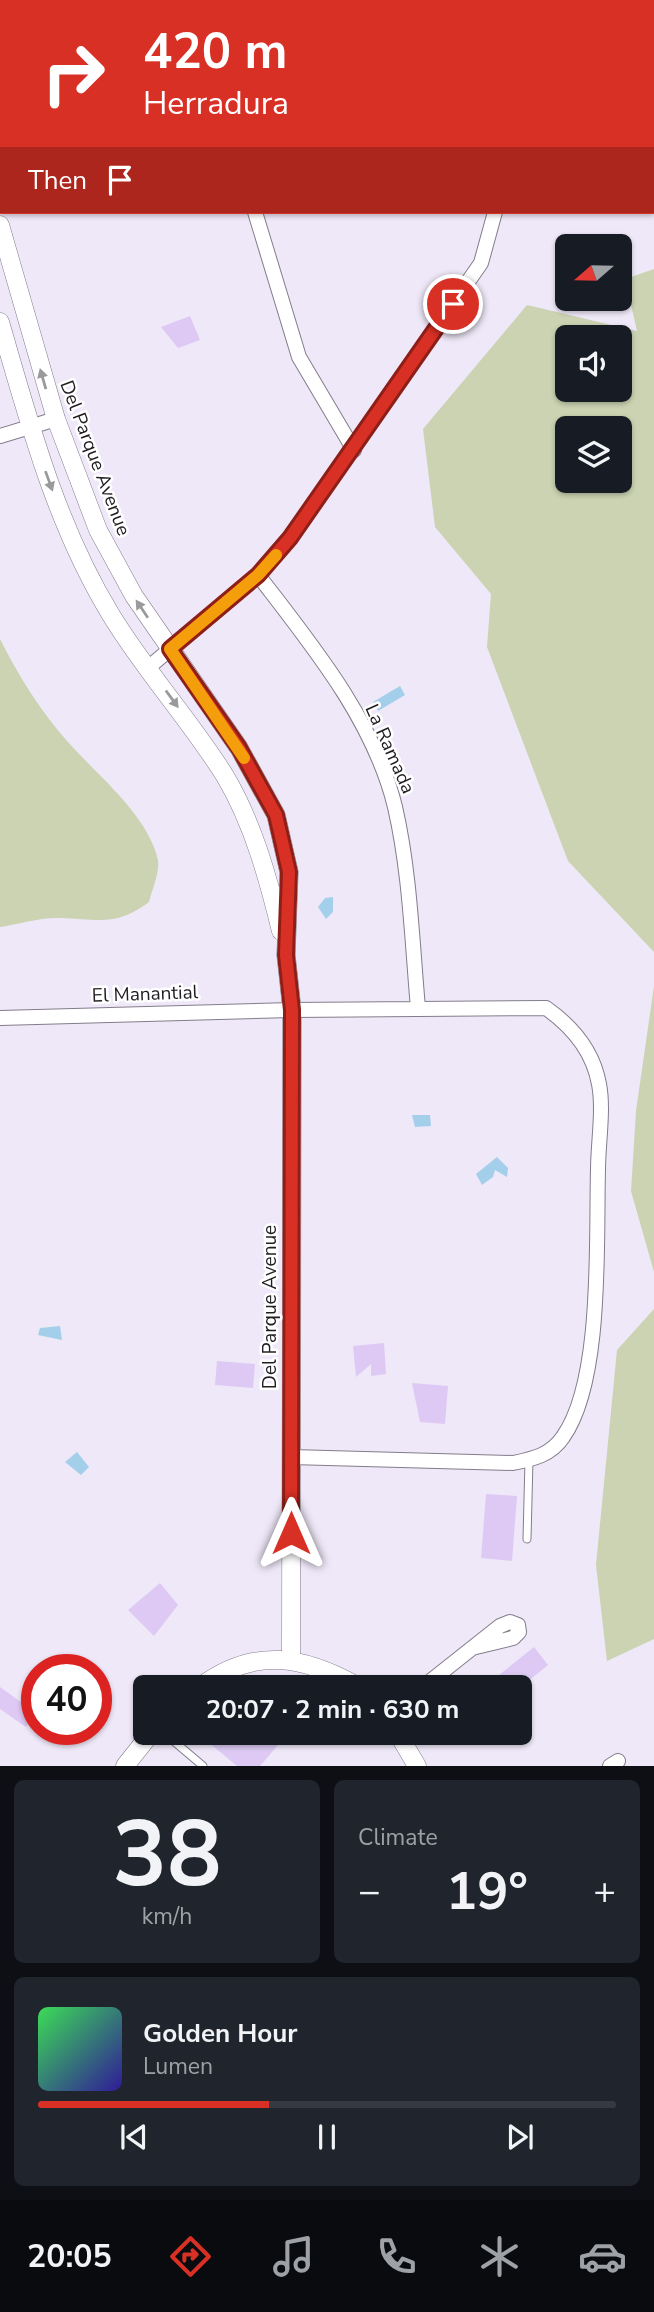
<!DOCTYPE html>
<meta charset="utf-8">
<style>
:root{--surface:#171b24;--page:#20242c;--text:#f1f3f6;--muted:#9ea1a6;--line:#363941;--accent:#d93025}
body{margin:0;font-family:"Nunito Sans",sans-serif;background:var(--page);color:var(--text);height:100vh;display:flex;flex-direction:column;font-size:26px;white-space:nowrap}
*{box-sizing:border-box;margin:0}
p{font-size:23px;color:var(--muted)}
.icon{flex:none;width:38px;height:38px;fill:none;stroke:currentColor;stroke-width:2;stroke-linecap:round;stroke-linejoin:round}
.map{position:relative;height:1766px;overflow:hidden}
.sheet{display:flex;flex-direction:column;gap:14px;padding:14px;background:#0d0f14;flex:1}
.sheet>*{flex:none}
.guide{position:absolute;left:0px;top:0px;width:654px;height:214px;box-shadow:0 2px 5px #0004;background:#d93025;color:#fff;overflow:hidden}
.needle{width:46px;rotate:250deg}
.fabs{position:absolute;left:555px;top:234px;display:grid;gap:14px}
.fabs a{display:grid;place-items:center;width:77px;height:77px;border-radius:10px;background:var(--surface);box-shadow:0 2px 5px #0004;font-size:35px}
.speed{position:absolute;left:21px;top:1654px;display:flex;gap:14px;font-size:35px;font-weight:700;text-align:center}
.speed>*{display:grid;place-content:center;width:91px;height:91px;border-radius:50%;background:var(--surface);box-shadow:0 2px 5px #0004;line-height:1}
.speed .limit{border:10px solid #d22;background:#fff;color:#111}
.pin{position:absolute;display:grid;place-items:center;width:60px;height:60px;color:#fff;margin:-30px;border:4px solid #fff;border-radius:50%;box-shadow:0 2px 7px #0007}
.me{position:absolute;width:77px;margin:-38px;rotate:0deg;stroke-linejoin:round;filter:drop-shadow(0 0 5px #0008)}
.turn{display:flex;align-items:center;gap:24px;height:147px;padding:0 28px;font-size:32px}
.turn .icon{width:91px;height:91px;stroke-width:2.5}
.turn b{display:block;font-size:49px;line-height:60px}
.then{display:flex;align-items:center;height:66px;padding:0 28px;background:#0003;gap:14px;font-size:26px}
.big{font-size:52px;font-weight:700;line-height:1.1}
.sheet .widget{flex:1;display:flex;flex-direction:column;justify-content:center;gap:10px;min-width:0;padding:0 24px;border-radius:10px;background:var(--page)}
.sheet .dial{align-items:center;gap:0}
.dial b{font-size:91px;line-height:1}
.song{display:flex;align-items:center;gap:21px}
.cover{width:84px;height:84px;border-radius:10px;background:linear-gradient(135deg,hsl(130 70% 55%),hsl(250 70% 35%))}
.played{height:7px;border-radius:4px;background:linear-gradient(90deg,var(--accent) 40%,var(--line) 40%)}
.keys{display:flex;justify-content:space-around;direction:ltr}
.heat{display:flex;justify-content:space-between;align-items:center;font-size:38px;direction:ltr}
.sheet .tiles{flex:1;display:grid;gap:14px;grid-template-columns:1fr 1fr}
.widget:last-child{grid-column:span 2}
.trip{position:absolute;left:133px;top:1675px;width:399px;height:70px;border-radius:10px;background:var(--surface);box-shadow:0 2px 5px #0004;font-weight:700;line-height:70px;text-align:center}
.tabs{display:flex;height:112px;justify-content:space-around;align-items:center;background:#090b0e;color:var(--muted)}
.tabs .icon{width:49px;height:49px}
.tabs .on{color:var(--accent)}
.tabs b{font-size:32px;color:var(--text)}
.map>svg:first-child{display:block}
.green{fill:#cbd3b2;fill-rule:evenodd}
.water{fill:#a3cfeb}
.building{fill:#ddc9f3}
.lines{fill:none;stroke-linecap:round;stroke-linejoin:round}
.service-casing{stroke:#837c8a;stroke-width:9}
.minor-casing{stroke:#837c8a;stroke-width:16}
.tertiary-casing{stroke:#837c8a;stroke-width:19}
.service{stroke:#fff;stroke-width:7}
.minor{stroke:#fff;stroke-width:14}
.tertiary{stroke:#fff;stroke-width:18}
.oneway{fill:#9a999c}
.route-casing{stroke:#8d1f18;stroke-width:18}
.route{stroke:#d93025;stroke-width:12}
.slow{stroke:#f59e0b;stroke-width:12}
.labels{text-anchor:middle;dominant-baseline:central;stroke-width:5;stroke-linejoin:round;paint-order:stroke}
.street-label{font-size:19px;fill:#1f1c22;stroke:#fff}
</style>
<div class="map">
<svg width="654" height="1766" viewBox="0 0 654 1766">
<rect width="100%" height="100%" fill="#efe8f8"/>
<path class="green" d="M 654,269 L 654,952 L 568,861 L 487,647 L 491,594 L 435,527 L 423,429 L 527,305 L 637,331 L 625,279 ZM 567,338 L 620,338 L 620,390 L 567,390 ZM 567,429 L 620,429 L 620,481 L 567,481 Z
M 0,639 C 18,675 41,712 68,742 C 97,775 148,815 158,860 C 160,872 152,890 149,902 C 115,927 99,919 60,918 C 41,917 19,924 0,927 Z
M 654,986 L 654,1272 L 631,1191 L 636,1111 Z
M 654,1309 L 654,1639 L 607,1661 L 596,1565 L 617,1350 Z"/>
<path class="water" d="M 400,686 L 405,695 L 378,711 L 373,702 Z
M 333,897 L 333,912 L 326,919 L 318,907 L 325,898 Z
M 412,1115 L 430,1115 L 431,1126 L 415,1127 Z
M 497,1157 L 508,1168 L 507,1177 L 495,1170 L 493,1177 L 482,1185 L 476,1174 Z
M 60,1326 L 62,1340 L 38,1335 L 40,1328 Z
M 77,1452 L 89,1467 L 81,1475 L 65,1462 Z"/>
<path class="building" d="M 190,316 L 200,340 L 178,348 L 161,327 Z
M 384,1343 L 386,1374 L 371,1376 L 371,1364 L 356,1377 L 353,1346 Z
M 217,1361 L 255,1364 L 253,1388 L 215,1385 Z
M 412,1383 L 448,1386 L 445,1424 L 420,1422 Z
M 486,1494 L 517,1496 L 512,1561 L 481,1558 Z
M 160,1583 L 178,1605 L 154,1636 L 128,1610 Z
M 534,1647 L 548,1665 L 521,1687 L 492,1687 L 489,1683 Z
M 0,1687 L 36,1713 L 26,1727 L 0,1709 Z
M 216,1732 L 263,1732 L 278,1745 L 260,1766 L 237,1766 L 208,1742 Z
M 435,1732 L 454,1732 L 443,1741 Z"/>
<g class="lines">
<defs>
<path id="service" d="M 204,0 L 205,2
M 527,1539 L 529,1460
M 163,1732 L 203,1766"/>
<path id="minor" d="M 450,0 L 451,2
M 634,0 L 635,2
M 268,2 L 273,0
M 653,32 L 654,35
M 0,50 L 2,50
M 255,212 L 299,357 L 354,450
M 0,436 L 56,419
M 258,575 C 311,644 374,720 395,807 C 410,872 412,941 418,1008
M 149,667 L 258,575 L 290,538 L 481,263 L 495,212
M 0,1018 L 292,1010 L 546,1008 C 573,1027 593,1051 599,1084 C 604,1110 598,1143 598,1170 C 596,1239 603,1381 563,1437 C 551,1455 533,1459 513,1463 L 291,1457
M 423,1687 L 500,1626 L 510,1622 L 518,1625 L 519,1632 L 513,1638 L 476,1647
M 610,1766 L 618,1761"/>
<path id="tertiary" d="M 0,225 L 56,419 L 98,530 L 134,596 L 239,748 L 276,815 L 289,872 L 286,955 L 292,1010 L 291,1660
M 0,322 C 29,422 56,525 111,615 C 145,671 190,720 225,776 C 253,823 268,878 281,931
M 200,1687 C 255,1646 304,1656 359,1687
M 397,1732 L 417,1766
M 125,1766 L 152,1732"/>
</defs>
<use href="#service" class="service-casing"/>
<use href="#minor" class="minor-casing"/>
<use href="#tertiary" class="tertiary-casing"/>
<use href="#service" class="service"/>
<use href="#minor" class="minor"/>
<use href="#tertiary" class="tertiary"/>
</g>
<defs><path id="oneway-solid" d="M-6-.8H1V-3.2L6.5 0L1 3.2V.8H-6Z" transform="scale(1.75)"/></defs>
<g class="oneway">
<use href="#oneway-solid" transform="translate(43 379) rotate(-106)"/>
<use href="#oneway-solid" transform="translate(49 481) rotate(70)"/>
<use href="#oneway-solid" transform="translate(142 609) rotate(-124)"/>
<use href="#oneway-solid" transform="translate(172 699) rotate(54)"/>
</g>
<g class="lines">
<defs>
<path id="route" d="M 291,1533 L 292,1010 L 286,955 L 289,872 L 276,815 L 239,748 L 170,649 L 258,575 L 290,538 L 453,304"/>
</defs>
<use href="#route" class="route-casing"/>
<use href="#route" class="route"/>
<path class="slow" d="M 244,758 L 170,649 L 258,575 L 276,555"/>
</g>
<g class="labels">
<g class="street-label">
<text transform="translate(95 458) rotate(69)">Del Parque Avenue</text>
<text transform="translate(390 749) rotate(66)">La Ramada</text>
<text transform="translate(145 994) rotate(-2)">El Manantial</text>
<text transform="translate(270 1307) rotate(-90)">Del Parque Avenue</text>
</g>
</g>
</svg>
<div class="fabs">
<a><svg class="needle" viewBox="-14 -14 28 28"><path d="M0-13l5 13h-10z" fill="#e53935"/><path d="M0 13l5-13h-10z" fill="#9ea1a6"/></svg></a>
<a><svg class="icon" aria-label="sound" viewBox="0 0 24 24"><path d="M4 9h4l5-4v14l-5-4H4zM17 9q2 3 0 6"/></svg></a>
<a><svg class="icon" aria-label="layers" viewBox="0 0 24 24"><path d="M12 4l9 5-9 5-9-5zM3 14l9 5 9-5"/></svg></a>
</div>
<div class="speed"><div class="limit">40</div></div>
<div class="pin" style="left:453px;top:304px;background:#d93025"><svg class="icon" aria-label="arrive" viewBox="0 0 24 24"><path d="M6 21V4h12l-3 4 3 4H6"/></svg></div>
<svg class="me" style="left:291px;top:1533px" viewBox="-20 -20 40 40"><path d="M0-17L14 15 0 8-14 15z" fill="#d93025" stroke="#fff" stroke-width="4"/></svg>
<div class="trip">20:07 · 2 min · 630 m</div>
<div class="guide">
<div class="turn"><svg class="icon" aria-label="right" viewBox="0 0 24 24"><path d="M7 20v-9h11M14 6l5 5-5 5"/></svg><div><b>420 m</b>Herradura</div></div>
<div class="then">Then<svg class="icon" aria-label="arrive" viewBox="0 0 24 24"><path d="M6 21V4h12l-3 4 3 4H6"/></svg></div>
</div>
</div>
<section class="sheet">
<div class="tiles">
<div class="widget dial"><b>38</b><p>km/h</p></div>
<div class="widget"><p>Climate</p>
<div class="heat"><a>−</a><b class="big">19°</b><a>+</a></div>
</div>
<div class="widget">
<div class="song"><i class="cover"></i><div><b>Golden Hour</b><p>Lumen</p></div></div>
<div class="played"></div>
<div class="keys"><svg class="icon" aria-label="previous" viewBox="0 0 24 24"><path d="M18 5L8 12l10 7zM5 5v14"/></svg><svg class="icon" aria-label="pause" viewBox="0 0 24 24"><path d="M8 5v14M16 5v14"/></svg><svg class="icon" aria-label="next" viewBox="0 0 24 24"><path d="M6 5l10 7-10 7zM19 5v14"/></svg></div>
</div>
</div>
</section>
<nav class="tabs">
<b>20:05</b>
<svg class="icon on" aria-label="directions" viewBox="0 0 24 24"><path d="M12 3l9 9-9 9-9-9zM9 14v-3h6M13 9l2 2-2 2"/></svg>
<svg class="icon" aria-label="music" viewBox="0 0 24 24"><path d="M9 18V5l10-2v13"/><circle cx="6" cy="18" r="3"/><circle cx="16" cy="16" r="3"/></svg>
<svg class="icon" aria-label="phone" viewBox="0 0 24 24"><path d="M5 4h4l2 5-3 2q2 4 5 5l2-3 5 2v4C11 20 4 13 5 4z"/></svg>
<svg class="icon" aria-label="climate" viewBox="0 0 24 24"><path d="M12 3v18M4 7l16 10M4 17L20 7"/></svg>
<svg class="icon" aria-label="car" viewBox="0 0 24 24"><path d="M5 17H2v-5l4-1 3-4h7l3 4 3 1v5h-3M9 17h6M6 11h13"/><circle cx="7" cy="17" r="2"/><circle cx="17" cy="17" r="2"/></svg>
</nav>
